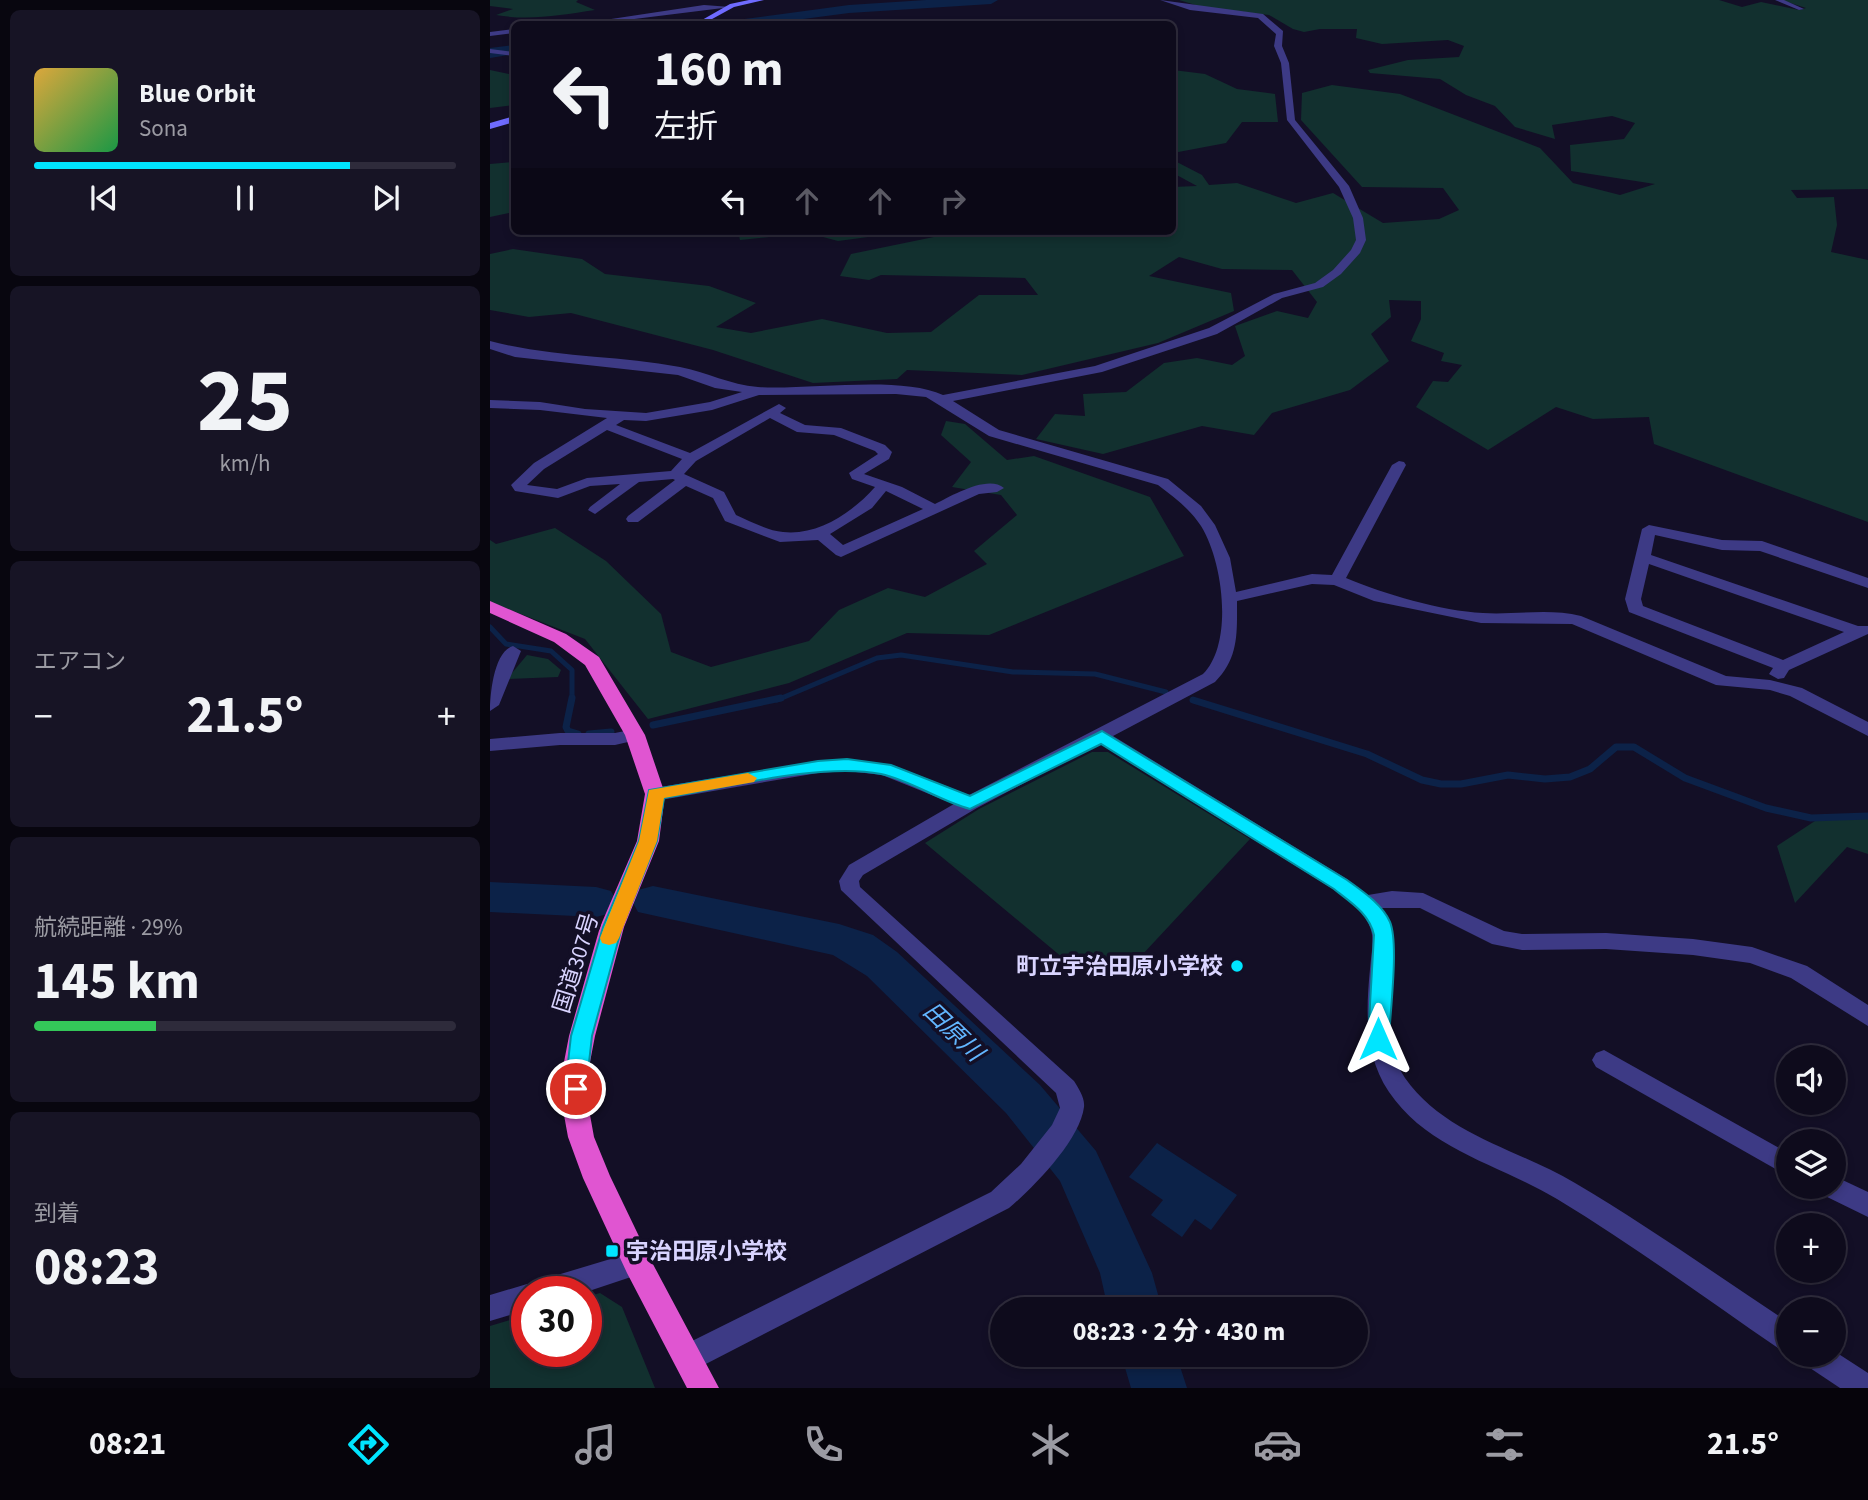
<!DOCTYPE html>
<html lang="ja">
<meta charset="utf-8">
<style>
:root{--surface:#0e0b1c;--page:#171425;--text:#f1f3f6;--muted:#9b9ba3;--line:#2e2b3b;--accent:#00e5ff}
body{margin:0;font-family:"Source Sans 3","Noto Sans JP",sans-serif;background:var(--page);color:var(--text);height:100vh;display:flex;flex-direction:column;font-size:26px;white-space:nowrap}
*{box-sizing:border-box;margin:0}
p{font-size:23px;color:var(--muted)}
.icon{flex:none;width:38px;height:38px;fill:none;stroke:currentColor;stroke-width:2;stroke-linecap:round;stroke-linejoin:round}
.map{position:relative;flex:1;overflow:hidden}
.details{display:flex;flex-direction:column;gap:10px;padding:10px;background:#08060f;width:490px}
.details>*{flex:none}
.top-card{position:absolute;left:21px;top:21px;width:665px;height:214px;border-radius:10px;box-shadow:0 4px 10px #0003,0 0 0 2px var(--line);background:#0e0b1c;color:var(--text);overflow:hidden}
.controls{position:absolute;left:1286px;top:1045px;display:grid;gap:14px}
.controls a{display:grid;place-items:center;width:70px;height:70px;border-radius:50%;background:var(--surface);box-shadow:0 4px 10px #0003,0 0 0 2px var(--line);font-size:35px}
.speed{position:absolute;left:21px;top:1276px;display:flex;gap:14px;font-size:35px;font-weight:700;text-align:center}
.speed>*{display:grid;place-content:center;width:91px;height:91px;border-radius:50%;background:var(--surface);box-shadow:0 4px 10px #0003,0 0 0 2px var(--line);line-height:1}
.speed .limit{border:10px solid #d22;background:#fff;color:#111}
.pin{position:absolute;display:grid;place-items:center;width:60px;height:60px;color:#fff;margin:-30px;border:4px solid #fff;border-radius:50%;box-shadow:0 2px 7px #0007}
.me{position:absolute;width:77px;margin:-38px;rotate:0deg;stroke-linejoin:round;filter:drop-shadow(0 0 5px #0008)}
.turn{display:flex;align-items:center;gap:24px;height:147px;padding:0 28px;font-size:32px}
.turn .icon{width:91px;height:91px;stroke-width:2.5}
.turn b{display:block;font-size:49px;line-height:60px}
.lanes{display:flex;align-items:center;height:66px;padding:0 28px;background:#0003;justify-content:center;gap:35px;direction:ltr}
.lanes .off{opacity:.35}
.big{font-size:52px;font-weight:700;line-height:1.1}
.details .tile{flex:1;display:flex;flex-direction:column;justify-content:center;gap:10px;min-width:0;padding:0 24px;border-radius:10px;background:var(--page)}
.details .dial{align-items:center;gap:0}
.dial b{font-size:91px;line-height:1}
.song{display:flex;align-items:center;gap:21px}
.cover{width:84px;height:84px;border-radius:10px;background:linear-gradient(135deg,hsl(40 70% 55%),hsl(140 70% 35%))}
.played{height:7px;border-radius:4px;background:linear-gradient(90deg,var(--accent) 75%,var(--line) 75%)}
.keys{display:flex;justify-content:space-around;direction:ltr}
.heat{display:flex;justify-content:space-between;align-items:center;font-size:38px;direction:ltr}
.charge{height:10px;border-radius:5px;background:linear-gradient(90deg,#34c759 29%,var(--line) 0)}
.trip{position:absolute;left:500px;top:1297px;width:378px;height:70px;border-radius:35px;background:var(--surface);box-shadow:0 4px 10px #0003,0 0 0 2px var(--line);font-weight:700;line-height:70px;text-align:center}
.tabs{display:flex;height:112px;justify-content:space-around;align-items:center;background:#06040b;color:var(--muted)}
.tabs .icon{width:49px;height:49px}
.tabs .current{color:var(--accent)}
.tabs b{font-size:32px;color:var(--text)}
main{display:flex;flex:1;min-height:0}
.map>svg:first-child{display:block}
.green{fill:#12302f}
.water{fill:#0c2248}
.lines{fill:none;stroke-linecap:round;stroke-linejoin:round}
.stream-far1{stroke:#0c2248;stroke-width:5}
.stream{stroke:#0c2248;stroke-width:7}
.river{fill:#0c2248;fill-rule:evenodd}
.minor{fill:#3d3a85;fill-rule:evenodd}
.secondary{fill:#6f6bff;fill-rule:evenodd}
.trunk{fill:#e055d1;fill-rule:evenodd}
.route{fill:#00e5ff;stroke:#0095a6;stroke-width:2}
.slow{fill:#f59e0b}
.poi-dot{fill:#00e5ff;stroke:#130f26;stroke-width:2.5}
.labels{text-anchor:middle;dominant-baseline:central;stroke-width:7;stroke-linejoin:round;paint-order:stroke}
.near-street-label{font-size:23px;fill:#d9d4ff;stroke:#130f26}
.near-poi-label{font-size:23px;font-weight:bold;fill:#d9d4ff;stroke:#130f26;text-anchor:end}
.near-water-label{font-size:24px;font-style:italic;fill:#62b6ff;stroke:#130f26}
</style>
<main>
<section class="details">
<div class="tile">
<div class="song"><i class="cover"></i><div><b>Blue Orbit</b><p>Sona</p></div></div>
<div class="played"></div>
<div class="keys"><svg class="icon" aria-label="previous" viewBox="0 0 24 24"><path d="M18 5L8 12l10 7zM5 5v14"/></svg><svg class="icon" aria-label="pause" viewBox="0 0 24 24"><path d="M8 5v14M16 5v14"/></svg><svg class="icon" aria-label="next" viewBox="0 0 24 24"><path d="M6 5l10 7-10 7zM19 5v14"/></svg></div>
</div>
<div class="tile dial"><b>25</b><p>km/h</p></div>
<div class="tile"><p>エアコン</p>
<div class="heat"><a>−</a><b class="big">21.5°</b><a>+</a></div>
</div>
<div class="tile"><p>航続距離 · 29%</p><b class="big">145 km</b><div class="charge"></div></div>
<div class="tile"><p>到着</p><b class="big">08:23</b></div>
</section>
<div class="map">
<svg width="1378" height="1388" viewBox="0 0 1378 1388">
<rect width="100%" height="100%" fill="#130f26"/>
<path class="green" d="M 0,0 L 88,0 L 86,2 L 105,10 C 71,15 40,21 6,15 L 23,9 L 0,6 Z
M 689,0 L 1229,0 L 1252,7 L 1271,2 L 1309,10 L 1316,8 L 1291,0 L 1378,0 L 1378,189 L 1301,190 L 1307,198 L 1344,197 L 1347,225 L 1341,252 L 1378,260 L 1378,522 L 1164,444 L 1159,417 L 1103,419 L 1066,407 L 998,450 L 926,407 L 943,381 L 958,382 L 972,365 L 951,361 L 954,353 L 921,341 L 931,319 L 931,301 L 899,300 L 901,317 L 881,334 L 899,361 L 860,390 L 782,413 L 764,435 L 712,426 L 613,454 L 546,439 L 565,414 L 595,416 L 593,394 L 636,392 L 674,363 L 707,358 L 742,365 L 755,356 L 745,326 L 787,311 L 818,318 L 827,302 L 802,270 L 732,269 L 689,257 L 659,276 L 741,293 L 744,311 L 668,343 L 532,375 L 417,370 L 407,379 L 323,383 L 223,350 L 81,313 L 39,317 L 0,310 L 0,254 L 23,249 L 92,259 L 115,274 L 219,286 L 266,303 L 226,327 L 261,333 L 332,319 L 397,333 L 441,332 L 489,295 L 548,295 L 535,278 L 391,275 L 379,280 L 350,276 L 361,254 L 473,231 L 682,231 L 683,187 L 707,186 L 683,173 L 683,160 L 712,175 L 719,185 L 747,183 L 806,203 L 843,193 L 893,223 L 949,219 L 969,210 L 953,188 L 872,187 L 811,120 L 812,93 L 842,85 L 910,94 L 1050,148 L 1083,183 L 1130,195 L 1165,184 L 1081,171 L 1080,145 L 1134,139 L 1145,123 L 1122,116 L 1062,125 L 1065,139 L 1025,127 L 1005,106 L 976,95 L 950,79 L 880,73 L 878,70 L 918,60 L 969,57 L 974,46 L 958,40 L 892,44 L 866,38 L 867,29 L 830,29 L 814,32 L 803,29 L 779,15 L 712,7 Z
M 0,70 L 24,75 L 24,105 L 0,108 Z
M 683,70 L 715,74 L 747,89 L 785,94 L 788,122 L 752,122 L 736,143 L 683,153 Z
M 24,162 L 24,212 L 0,217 L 0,164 Z
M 248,231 L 401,231 L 393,235 L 348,241 L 318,233 L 250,240 Z
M 456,421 L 475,424 L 517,460 L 544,456 L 660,497 L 694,556 L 499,635 L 417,633 L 299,683 L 158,719 L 95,639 L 0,602 L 0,540 L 6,544 L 65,528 L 116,561 L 171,614 L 181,652 L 221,667 L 319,641 L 349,610 L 398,588 L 435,597 L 497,564 L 484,551 L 527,515 L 511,495 L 462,487 L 481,462 L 451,435 Z
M 37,655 L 58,659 L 71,670 L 68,677 L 17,679 Z
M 602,752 L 618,752 L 760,839 L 652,955 L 585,968 L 435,843 L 489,809 Z
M 1378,815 L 1378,854 L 1357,847 L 1305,903 L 1287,846 L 1328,819 Z
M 110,1293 L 132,1307 L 165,1388 L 0,1388 L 0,1326 L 37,1315 L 37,1351 L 96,1351 L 96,1297 Z"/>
<path class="water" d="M 667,1143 L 747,1195 L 721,1230 L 705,1219 L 692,1237 L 661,1215 L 673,1200 L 639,1177 Z"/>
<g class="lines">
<path class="stream-far1" d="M 0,627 L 16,644 L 61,651 L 82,670 L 82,700
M 287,700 L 387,658 L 411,655 L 523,672 L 605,674 L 676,692"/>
<path class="stream" d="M 82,698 L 76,727 L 78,731 L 88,734
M 703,700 L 877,754 L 932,780 L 951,784 L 971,784 L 1018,775 L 1055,779 L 1080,777 L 1100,769 L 1126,747 L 1144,747 L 1195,778 L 1276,808 L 1321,818 L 1378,816
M 163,725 L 291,698
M 99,734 L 121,732"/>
<path class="river" d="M 436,0 L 508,0 L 501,4 L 359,13 L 275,24 L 240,24 L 247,20 L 359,5 Z
M 24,45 L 24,54 L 0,58 L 0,48 Z
M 0,882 L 106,887 L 121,891 L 127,902 L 121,913 L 106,917 L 0,912 Z
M 163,886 L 349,924 L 383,935 L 407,952 L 550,1085 L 606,1151 L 662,1273 L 672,1309 L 618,1309 L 610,1273 L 570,1181 L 516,1113 L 377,976 L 343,955 L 148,912 L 142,901 L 148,890 Z
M 631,1354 L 686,1354 L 697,1388 L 641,1388 Z"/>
<path class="minor" d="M 670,0 L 773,14 L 793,31 L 792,46 L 799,63 L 805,120 L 859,186 L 873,218 L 876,240 L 870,253 L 851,274 L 833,287 L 792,298 L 727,334 L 612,372 L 463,401 L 509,430 L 678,479 L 711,506 L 725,525 L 740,558 L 746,592 L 822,574 L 842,575 L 902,465 L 909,461 L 914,462 L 916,465 L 856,578 C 894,594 951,611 993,613 C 1025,615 1059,608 1091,616 L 1236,676 L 1280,680 L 1312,688 L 1378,722 L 1378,736 L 1300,696 L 1280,690 L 1226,685 L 1082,624 L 991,623 L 884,601 L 844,585 L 822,584 L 747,601 C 747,633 749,658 725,682 L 623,736 L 857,879 L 878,895 L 902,891 L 933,893 L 1014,931 L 1032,934 L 1116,933 L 1203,939 L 1262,947 L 1317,966 L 1378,1005 L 1378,1026 L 1301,978 L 1260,963 L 1203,955 L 1116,949 L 1032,950 L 1002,944 L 930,908 L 891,908 C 923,955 879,1025 915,1078 C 955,1135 1028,1149 1085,1183 C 1158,1226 1228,1276 1298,1322 L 1298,1351 L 1288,1348 C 1215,1298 1143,1245 1067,1199 C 1011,1165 938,1150 899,1092 C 874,1055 876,1011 880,969 C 881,955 885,939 880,927 C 874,910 856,899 843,889 L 609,743 L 487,808 L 373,875 L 369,881 L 370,887 L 584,1081 C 589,1089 595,1098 594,1107 C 590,1140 544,1187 519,1208 L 210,1367 L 200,1371 L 190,1367 L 186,1357 L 190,1347 L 501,1192 L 531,1164 L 562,1125 L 570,1108 L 566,1093 L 351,890 L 349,881 L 359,865 L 464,804 L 392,775 L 357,771 L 328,773 L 165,801 L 158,799 L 155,794 L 158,789 L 328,761 L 357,759 L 402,765 L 479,795 L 713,674 C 744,643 733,561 711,526 C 700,509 684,497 668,485 L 499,436 L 436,397 L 406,394 L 269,395 L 222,410 L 156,421 L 134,420 L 126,425 L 200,453 L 289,404 L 296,408 L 290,413 L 315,425 L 351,428 L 395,445 L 402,452 L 399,459 L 374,474 L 412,487 L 445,504 C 461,496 498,474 514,488 L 507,492 L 489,494 L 351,557 L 346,555 L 328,540 L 290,542 L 235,521 L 223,498 L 196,486 L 148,522 L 138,522 L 136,519 L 138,516 L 185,480 L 183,479 L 149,482 L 105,514 L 98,510 L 100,507 L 130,484 L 100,486 L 68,498 L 25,491 L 21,485 L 44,463 L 117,418 L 50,410 L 0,408 L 0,400 L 50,402 L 95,409 L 156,413 L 220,402 L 252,392 L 225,388 L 188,375 L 25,357 L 0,349 L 0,341 C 64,358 127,355 190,367 C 217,372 240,385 268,387 C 318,390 411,375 453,395 L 605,366 L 719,328 L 784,294 L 825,283 L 843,270 L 861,250 L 866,240 L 863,218 L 849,187 L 797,120 L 791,63 L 784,46 L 786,34 L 768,18 L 700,10 ZM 280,418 L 307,432 L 344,435 L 385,451 L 388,454 L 359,473 L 362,479 L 385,487 C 363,512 328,536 293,532 C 278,531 260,521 246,515 L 234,492 L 194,474 L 206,461 ZM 117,430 L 192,459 L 181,471 L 97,478 L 67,489 L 37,485 L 54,469 ZM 396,491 L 433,509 L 353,545 L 340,534 L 382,508 Z
M 1285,0 L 1294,0 L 1314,9 L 1309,10 Z
M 214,5 L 241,7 L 104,24 L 88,24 Z
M 24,29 L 24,33 L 0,36 L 0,32 Z
M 0,49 L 24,52 L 24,56 L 0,53 Z
M 1159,525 L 1232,540 L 1272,541 L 1378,578 L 1378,588 L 1270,551 L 1232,550 L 1165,535 L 1161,555 L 1368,626 L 1378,626 L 1378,634 L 1299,670 L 1294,678 L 1288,679 L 1279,674 L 1283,668 L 1139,612 L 1135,599 L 1152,529 ZM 1159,564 L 1354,632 L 1293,660 L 1153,606 L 1151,599 Z
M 23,646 L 31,651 L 9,705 L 0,711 C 0,694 4,651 23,646 Z
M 145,729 L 154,735 L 151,739 L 125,745 L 70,745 L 0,751 L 0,739 L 70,733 L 125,733 Z
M 1114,1050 L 1298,1153 L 1298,1176 L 1106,1067 L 1102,1060 L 1106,1053 Z
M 1344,1176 L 1378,1192 L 1378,1217 L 1331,1194 L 1328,1186 L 1344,1186 Z
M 147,1251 L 156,1254 L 160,1263 L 156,1272 L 96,1292 L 37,1292 L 37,1310 L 0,1321 L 0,1295 L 37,1284 L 43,1287 L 45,1283 L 54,1279 Z
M 1344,1351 L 1378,1373 L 1378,1388 L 1350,1388 L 1314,1364 L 1310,1354 L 1344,1354 Z"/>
<path class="secondary" d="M 259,0 L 274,0 L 244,7 L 213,24 L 205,24 L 240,4 Z
M 24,116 L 24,122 L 0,129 L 0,123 Z"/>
<path class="trunk" d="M 0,601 L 76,634 L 109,657 L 155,735 L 175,794 L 169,841 L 134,927 L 105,1036 L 100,1062 L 100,1115 L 104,1137 L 120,1176 L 157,1253 L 229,1388 L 197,1388 L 137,1273 L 93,1178 L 78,1137 L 74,1115 L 74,1062 L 79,1036 L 110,927 L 147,841 L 155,794 L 135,735 L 95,665 L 64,642 L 0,613 Z"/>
</g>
<path class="route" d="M 612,731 L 857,880 C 872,891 892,904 900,922 C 909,944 900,1012 899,1039 L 896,1045 L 888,1047 L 881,1045 L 878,1039 L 884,935 C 879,913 860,902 844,889 L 611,744 L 480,809 C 450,801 422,781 391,774 C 331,762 235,788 174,798 L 167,841 L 132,927 L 102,1036 L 96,1089 L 93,1095 L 86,1098 L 78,1095 L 75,1089 L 81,1036 L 113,927 L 149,841 L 159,790 L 328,761 L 357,759 L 401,765 L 480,796 Z"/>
<path class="slow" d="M 258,773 L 267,778 L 264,782 L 174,798 L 167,841 L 129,938 L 126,943 L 119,945 L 112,943 L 110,938 L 149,841 L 159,790 Z"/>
<g class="poi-dot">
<circle cx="747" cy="966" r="7"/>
<rect x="115" y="1244" width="14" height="14" rx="3.5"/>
</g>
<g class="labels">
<g class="near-street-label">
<text transform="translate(86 963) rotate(-73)">国道307号</text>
</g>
<g class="near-poi-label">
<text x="733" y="966">町立宇治田原小学校</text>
<text x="136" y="1251" text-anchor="start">宇治田原小学校</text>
</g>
<g class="near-water-label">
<text transform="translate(463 1032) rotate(44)">田原川</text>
</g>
</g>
</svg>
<div class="controls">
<a><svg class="icon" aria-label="sound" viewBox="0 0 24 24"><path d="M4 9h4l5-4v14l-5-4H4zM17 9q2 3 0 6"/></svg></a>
<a><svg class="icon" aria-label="layers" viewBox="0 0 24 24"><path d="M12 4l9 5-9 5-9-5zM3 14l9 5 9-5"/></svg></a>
<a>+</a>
<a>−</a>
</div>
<div class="speed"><div class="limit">30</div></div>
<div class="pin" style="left:86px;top:1089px;background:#d93025"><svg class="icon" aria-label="arrive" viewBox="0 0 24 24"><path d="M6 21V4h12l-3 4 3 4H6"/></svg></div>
<svg class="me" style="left:888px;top:1039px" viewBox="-20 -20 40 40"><path d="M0-17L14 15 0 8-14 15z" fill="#00e5ff" stroke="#fff" stroke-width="4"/></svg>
<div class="trip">08:23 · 2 分 · 430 m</div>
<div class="top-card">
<div class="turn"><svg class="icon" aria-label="left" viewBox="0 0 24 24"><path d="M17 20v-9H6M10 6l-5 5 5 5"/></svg><div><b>160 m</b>左折</div></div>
<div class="lanes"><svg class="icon" aria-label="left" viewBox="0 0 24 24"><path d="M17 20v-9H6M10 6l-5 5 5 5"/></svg><svg class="icon off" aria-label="ahead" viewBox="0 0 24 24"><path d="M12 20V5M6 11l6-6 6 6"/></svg><svg class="icon off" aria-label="ahead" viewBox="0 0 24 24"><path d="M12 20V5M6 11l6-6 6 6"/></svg><svg class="icon off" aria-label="right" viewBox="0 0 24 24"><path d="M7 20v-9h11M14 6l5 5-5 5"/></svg></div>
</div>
</div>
</main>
<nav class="tabs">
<b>08:21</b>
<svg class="icon current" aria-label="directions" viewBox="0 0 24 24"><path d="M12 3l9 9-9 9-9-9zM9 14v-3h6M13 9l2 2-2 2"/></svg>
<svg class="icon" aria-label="music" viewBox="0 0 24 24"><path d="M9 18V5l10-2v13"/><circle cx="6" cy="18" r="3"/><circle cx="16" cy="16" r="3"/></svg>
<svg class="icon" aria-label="phone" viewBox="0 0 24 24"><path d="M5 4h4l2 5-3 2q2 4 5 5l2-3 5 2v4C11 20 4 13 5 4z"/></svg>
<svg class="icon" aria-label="climate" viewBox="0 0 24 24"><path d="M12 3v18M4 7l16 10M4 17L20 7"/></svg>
<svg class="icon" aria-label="car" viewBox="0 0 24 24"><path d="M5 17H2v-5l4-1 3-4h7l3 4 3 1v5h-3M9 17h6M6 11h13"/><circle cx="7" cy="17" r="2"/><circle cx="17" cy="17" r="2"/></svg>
<svg class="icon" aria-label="filters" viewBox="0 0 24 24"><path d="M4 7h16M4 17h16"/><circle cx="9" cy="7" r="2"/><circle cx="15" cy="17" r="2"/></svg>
<b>21.5°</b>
</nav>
